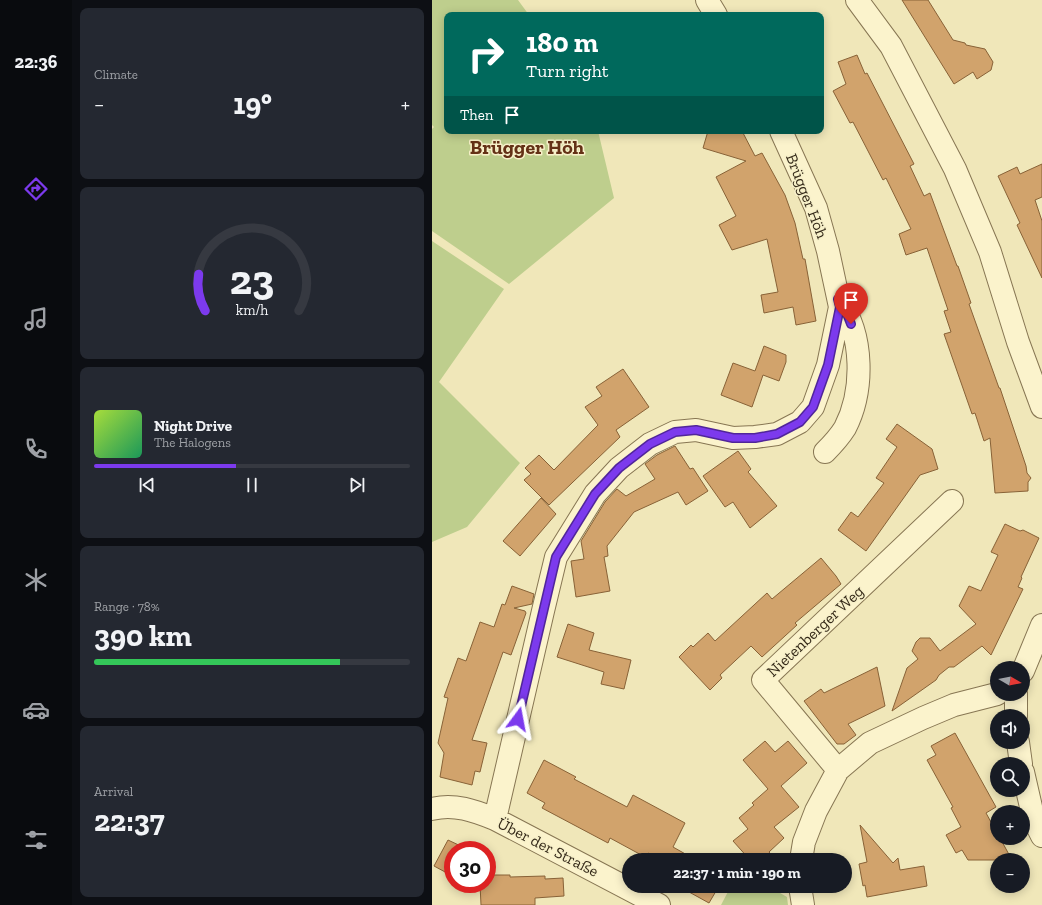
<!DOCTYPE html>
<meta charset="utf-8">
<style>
:root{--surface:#171b24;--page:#242831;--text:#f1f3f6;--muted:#9ea1a6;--line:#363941;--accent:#7c3aed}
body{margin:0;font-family:"Zilla Slab",serif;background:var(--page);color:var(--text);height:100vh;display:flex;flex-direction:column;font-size:15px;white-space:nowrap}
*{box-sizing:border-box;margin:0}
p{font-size:13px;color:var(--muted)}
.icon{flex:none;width:22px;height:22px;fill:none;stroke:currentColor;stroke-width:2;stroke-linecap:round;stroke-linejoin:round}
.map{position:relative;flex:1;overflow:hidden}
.details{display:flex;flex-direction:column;gap:8px;padding:8px;background:#0d0f14;width:360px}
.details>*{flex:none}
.banner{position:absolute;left:12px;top:12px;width:380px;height:122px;border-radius:8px;box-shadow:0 2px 10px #0003;background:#00695c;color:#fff;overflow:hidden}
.needle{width:26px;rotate:100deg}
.buttons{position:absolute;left:558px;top:661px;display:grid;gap:8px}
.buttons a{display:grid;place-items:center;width:40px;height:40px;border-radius:50%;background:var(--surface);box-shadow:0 2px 10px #0003;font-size:20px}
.speed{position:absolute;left:12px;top:841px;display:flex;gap:8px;font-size:20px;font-weight:700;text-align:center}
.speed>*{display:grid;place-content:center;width:52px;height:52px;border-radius:50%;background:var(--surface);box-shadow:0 2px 10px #0003;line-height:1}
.speed .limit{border:6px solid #d22;background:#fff;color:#111}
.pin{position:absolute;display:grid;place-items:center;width:34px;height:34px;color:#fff;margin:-41px -17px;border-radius:50% 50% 50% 0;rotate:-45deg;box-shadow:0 0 4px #0007}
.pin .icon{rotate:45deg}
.me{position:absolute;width:44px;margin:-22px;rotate:13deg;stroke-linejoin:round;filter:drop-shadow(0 0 3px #0008)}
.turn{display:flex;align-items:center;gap:14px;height:84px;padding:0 16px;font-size:18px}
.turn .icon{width:52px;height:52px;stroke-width:2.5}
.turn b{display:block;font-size:28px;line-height:34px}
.then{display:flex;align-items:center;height:38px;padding:0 16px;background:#0003;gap:8px;font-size:15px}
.big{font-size:30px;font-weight:800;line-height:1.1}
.details .tile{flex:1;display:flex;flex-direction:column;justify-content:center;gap:6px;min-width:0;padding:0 14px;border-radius:8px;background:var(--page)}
.details .dial{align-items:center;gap:0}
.dial svg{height:104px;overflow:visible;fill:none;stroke:var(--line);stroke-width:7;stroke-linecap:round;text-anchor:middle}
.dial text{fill:var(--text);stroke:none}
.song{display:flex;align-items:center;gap:12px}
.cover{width:48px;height:48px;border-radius:6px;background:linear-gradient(135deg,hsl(80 70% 55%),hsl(150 70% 35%))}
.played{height:4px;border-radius:2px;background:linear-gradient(90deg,var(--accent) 45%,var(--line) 45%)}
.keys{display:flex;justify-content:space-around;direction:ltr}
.heat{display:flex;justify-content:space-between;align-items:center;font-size:22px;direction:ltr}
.charge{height:6px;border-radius:3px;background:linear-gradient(90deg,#34c759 78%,var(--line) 0)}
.trip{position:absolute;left:190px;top:853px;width:230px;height:40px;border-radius:20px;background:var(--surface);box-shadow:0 2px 10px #0003;font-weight:800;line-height:40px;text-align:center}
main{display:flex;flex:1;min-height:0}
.menu{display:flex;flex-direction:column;width:72px;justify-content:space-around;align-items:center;background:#090b0e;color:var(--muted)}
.menu .icon{width:28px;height:28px}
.menu .current{color:var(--accent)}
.menu b{font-size:18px;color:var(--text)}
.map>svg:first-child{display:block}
.green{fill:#bece8d}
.building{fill:#d1a36c;stroke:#886237}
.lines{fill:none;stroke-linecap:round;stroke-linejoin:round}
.minor-casing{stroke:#877653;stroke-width:24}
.minor{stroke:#fbf3cc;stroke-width:22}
.route-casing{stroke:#51269a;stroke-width:10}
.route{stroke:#7c3aed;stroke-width:7}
.labels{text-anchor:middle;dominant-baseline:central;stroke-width:3;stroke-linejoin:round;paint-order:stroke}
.street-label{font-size:16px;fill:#352a19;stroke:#f7f0c9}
.district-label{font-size:20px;font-weight:bold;fill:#643116;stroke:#f7f0c9}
</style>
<main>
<nav class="menu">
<b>22:36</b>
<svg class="icon current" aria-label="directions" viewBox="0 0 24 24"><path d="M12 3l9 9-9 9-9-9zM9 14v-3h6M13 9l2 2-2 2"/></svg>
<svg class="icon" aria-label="music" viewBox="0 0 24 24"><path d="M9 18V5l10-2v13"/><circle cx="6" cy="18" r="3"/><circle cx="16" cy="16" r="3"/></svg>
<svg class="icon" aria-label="phone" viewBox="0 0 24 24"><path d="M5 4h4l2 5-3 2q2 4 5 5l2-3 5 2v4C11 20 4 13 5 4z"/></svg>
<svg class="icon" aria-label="climate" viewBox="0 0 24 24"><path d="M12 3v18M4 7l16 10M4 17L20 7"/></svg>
<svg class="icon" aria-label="car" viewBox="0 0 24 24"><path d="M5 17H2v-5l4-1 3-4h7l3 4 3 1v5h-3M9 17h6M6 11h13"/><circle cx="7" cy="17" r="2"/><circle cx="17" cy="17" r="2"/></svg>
<svg class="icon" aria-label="filters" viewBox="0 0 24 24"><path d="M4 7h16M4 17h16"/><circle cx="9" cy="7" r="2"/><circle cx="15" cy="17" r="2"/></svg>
</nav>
<section class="details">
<div class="tile"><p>Climate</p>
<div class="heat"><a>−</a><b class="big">19°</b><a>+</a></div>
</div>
<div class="tile dial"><svg viewBox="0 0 100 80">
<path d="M14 69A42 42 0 1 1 86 69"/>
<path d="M14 69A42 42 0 0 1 9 41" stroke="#7c3aed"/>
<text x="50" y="56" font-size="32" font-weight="700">23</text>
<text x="50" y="72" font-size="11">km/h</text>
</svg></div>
<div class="tile">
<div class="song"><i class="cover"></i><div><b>Night Drive</b><p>The Halogens</p></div></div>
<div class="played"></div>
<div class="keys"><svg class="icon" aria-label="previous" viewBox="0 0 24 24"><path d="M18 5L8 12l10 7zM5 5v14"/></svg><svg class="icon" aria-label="pause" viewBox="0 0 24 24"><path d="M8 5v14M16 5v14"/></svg><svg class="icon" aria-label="next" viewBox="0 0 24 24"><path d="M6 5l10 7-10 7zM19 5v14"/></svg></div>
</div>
<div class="tile"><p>Range · 78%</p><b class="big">390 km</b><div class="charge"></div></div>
<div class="tile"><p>Arrival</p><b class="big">22:37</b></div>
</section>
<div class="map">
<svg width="610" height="905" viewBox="0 0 610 905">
<rect width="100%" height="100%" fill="#f0e7b9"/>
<path class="green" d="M 0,0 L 86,0 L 97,15 L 15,15 L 15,131 L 166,131 L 182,198 L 77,284 L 0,231 L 0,129 L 2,127 L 0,125 Z
M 0,241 L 72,289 L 7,382 L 88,463 L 35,527 L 0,542 Z
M 299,886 L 336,886 L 355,897 L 356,905 L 289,905 Z"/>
<path class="building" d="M 470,0 L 496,0 L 521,40 L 533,43 L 534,45 L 553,49 L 561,62 L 559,70 L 545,79 L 541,72 L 522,84 Z
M 425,55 L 433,74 L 435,73 L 482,164 L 478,166 L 492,196 L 498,193 L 525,266 L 526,266 L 539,303 L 537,304 L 567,388 L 568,388 L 594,466 L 595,473 L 599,478 L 596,482 L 596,491 L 563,493 L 558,438 L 552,441 L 543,413 L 540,414 L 512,334 L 519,332 L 512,311 L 516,310 L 495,248 L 474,255 L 467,234 L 479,229 L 454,178 L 451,180 L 421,122 L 418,123 L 401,91 L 414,84 L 406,62 Z
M 276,131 L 310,131 L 323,156 L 330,153 L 353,195 L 363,223 L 371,259 L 373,259 L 384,321 L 364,325 L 361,307 L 332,313 L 329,295 L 346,292 L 335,239 L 300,250 L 287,225 L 304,216 L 284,177 L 314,161 L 271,148 Z
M 610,164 L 610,197 L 603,200 L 610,221 L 610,278 L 585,225 L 588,223 L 566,176 L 585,167 L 588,174 Z
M 332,346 L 354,355 L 354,362 L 347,381 L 331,375 L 320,407 L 289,395 L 301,363 L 323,371 Z
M 191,369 L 217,407 L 184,430 L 188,437 L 117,505 L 92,480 L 99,474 L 93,468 L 107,455 L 122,470 L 166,425 L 153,407 L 170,396 L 164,387 Z
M 465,424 L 500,449 L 506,469 L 488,475 L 434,551 L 406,530 L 419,512 L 426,517 L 452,483 L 444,478 L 465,447 L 454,439 Z
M 243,446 L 258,469 L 261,468 L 276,491 L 254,505 L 246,492 L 202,512 L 175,546 L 176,556 L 172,557 L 178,591 L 144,597 L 139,561 L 152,559 L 149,541 L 173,502 L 185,489 L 194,496 L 223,479 L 213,464 L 225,455 Z
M 306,451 L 319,469 L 316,472 L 345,506 L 318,528 L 301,502 L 293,507 L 271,476 Z
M 109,498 L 124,514 L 88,556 L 71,541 Z
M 573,524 L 588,531 L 591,530 L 607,538 L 589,577 L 590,578 L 586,587 L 591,589 L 559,655 L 550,646 L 522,667 L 517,667 L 507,675 L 504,680 L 460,711 L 475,668 L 486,659 L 480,651 L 484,642 L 488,638 L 498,638 L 508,651 L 544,624 L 527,606 L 537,586 L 549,591 L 566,555 L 559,552 Z
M 389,558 L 404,576 L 409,584 L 363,623 L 365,625 L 330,657 L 319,646 L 288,675 L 290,678 L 278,690 L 247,657 L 259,645 L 261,647 L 276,633 L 283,641 L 335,593 L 340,599 Z
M 80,586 L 102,594 L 100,604 L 82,608 L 93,611 L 94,613 L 79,655 L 71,652 L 40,740 L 55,743 L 48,772 L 43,771 L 40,785 L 8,777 L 12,753 L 6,743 L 16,698 L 12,697 L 26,658 L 34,661 L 48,622 L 62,627 L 70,604 L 73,605 Z
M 136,624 L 162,633 L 157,650 L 199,660 L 192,689 L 169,684 L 172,672 L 125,657 Z
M 445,667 L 453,706 L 416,724 L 424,735 L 412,744 L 405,744 L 372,701 L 389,689 L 392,693 Z
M 523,733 L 564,807 L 554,813 L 565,833 L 565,838 L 568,838 L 580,860 L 536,860 L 530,850 L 524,853 L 514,835 L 529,827 L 519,808 L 521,807 L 495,760 L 504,755 L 499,746 Z
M 333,741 L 343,752 L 356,741 L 375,763 L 349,786 L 367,807 L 342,827 L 352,838 L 337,852 L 344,860 L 318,860 L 301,841 L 316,829 L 307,818 L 322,805 L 320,803 L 336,789 L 311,760 Z
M 112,760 L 144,777 L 142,779 L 195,807 L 201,795 L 253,823 L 241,847 L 264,860 L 229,860 L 216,853 L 213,857 L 178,838 L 176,843 L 110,808 L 113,803 L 95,793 Z
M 428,825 L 461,863 L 466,858 L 468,870 L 492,866 L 495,886 L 435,897 L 433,885 L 431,886 L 427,864 L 435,862 Z
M 16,840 L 35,849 L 21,850 L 21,873 L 15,873 L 2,866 Z
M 55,875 L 78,875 L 78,877 L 113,876 L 113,879 L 131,878 L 132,896 L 103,898 L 103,905 L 49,905 L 48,884 L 55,884 Z
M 249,886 L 287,886 L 277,903 L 248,887 Z"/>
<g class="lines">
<defs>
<path id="minor" d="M 275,0 L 284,15
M 425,0 L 459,46 L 523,169 L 558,252 L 586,342 L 610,407
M 393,452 C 400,445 408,436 413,428 C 432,391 432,335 407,301
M 591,671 L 610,625
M 584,694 L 584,716
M 586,742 L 589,764
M 406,770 L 331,680 L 520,501
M 591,772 L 602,820 L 610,836
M 0,809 C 22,803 43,811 63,819 L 227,905
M 63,819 L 111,611 L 124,557 L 163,494 L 187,468 L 218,444 L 243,432 L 264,430 L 301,438 L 323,437 L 345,434 L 368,422 L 381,407 L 396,365 L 408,307 L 396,251 L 384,208 L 349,131
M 369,860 L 372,842 L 384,811 L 406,770 L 438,743 L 491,718 L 522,705 L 565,694
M 368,886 L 371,905"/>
</defs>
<use href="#minor" class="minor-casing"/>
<use href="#minor" class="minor"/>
</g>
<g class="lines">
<defs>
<path id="route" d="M 86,719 L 124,557 L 163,494 L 187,468 L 218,444 L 243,432 L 264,430 L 301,438 L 323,438 L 345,434 L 368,422 L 381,407 L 396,365 L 408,307 L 406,299 L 414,311 L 419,324"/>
</defs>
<use href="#route" class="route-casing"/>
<use href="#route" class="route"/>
</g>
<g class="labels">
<g class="street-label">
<text transform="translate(375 196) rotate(69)">Brügger Höh</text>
<text transform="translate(383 631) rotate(-43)">Nietenberger Weg</text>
<text transform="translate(116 847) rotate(27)">Über der Straße</text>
</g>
<g class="district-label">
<text x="95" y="147">Brügger Höh</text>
</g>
</g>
</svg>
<div class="buttons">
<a><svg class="needle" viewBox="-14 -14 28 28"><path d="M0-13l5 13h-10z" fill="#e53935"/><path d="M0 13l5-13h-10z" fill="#9ea1a6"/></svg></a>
<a><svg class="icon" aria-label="sound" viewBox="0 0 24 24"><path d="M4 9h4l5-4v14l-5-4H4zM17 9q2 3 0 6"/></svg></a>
<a><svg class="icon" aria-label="search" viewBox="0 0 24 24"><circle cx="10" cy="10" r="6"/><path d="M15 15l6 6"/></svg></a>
<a>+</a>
<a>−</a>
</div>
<div class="speed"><div class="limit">30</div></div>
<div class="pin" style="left:419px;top:324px;background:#d93025"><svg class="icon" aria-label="arrive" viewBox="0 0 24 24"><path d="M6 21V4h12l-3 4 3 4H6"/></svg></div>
<svg class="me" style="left:86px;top:719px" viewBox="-20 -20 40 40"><path d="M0-17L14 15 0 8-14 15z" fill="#7c3aed" stroke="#fff" stroke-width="4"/></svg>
<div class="trip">22:37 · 1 min · 190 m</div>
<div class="banner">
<div class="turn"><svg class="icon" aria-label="right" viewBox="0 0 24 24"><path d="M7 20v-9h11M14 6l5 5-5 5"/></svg><div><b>180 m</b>Turn right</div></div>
<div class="then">Then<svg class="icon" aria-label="arrive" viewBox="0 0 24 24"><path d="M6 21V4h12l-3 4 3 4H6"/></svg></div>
</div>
</div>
</main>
